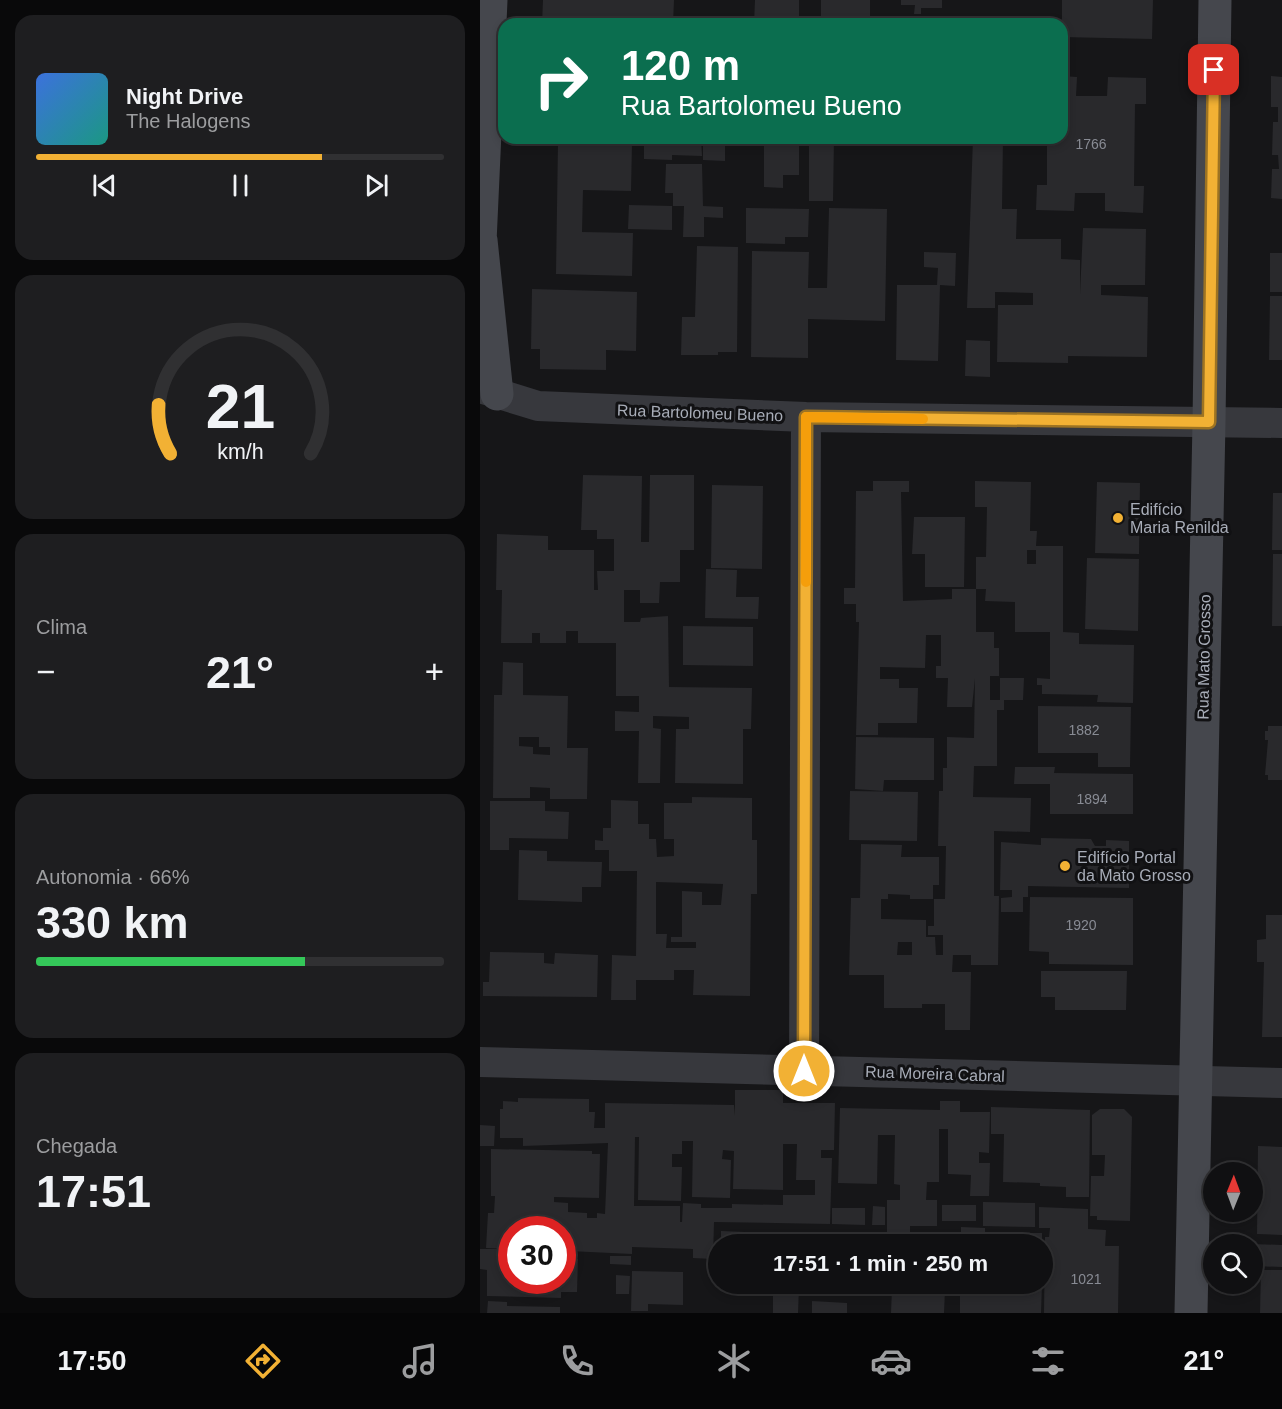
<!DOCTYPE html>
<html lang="pt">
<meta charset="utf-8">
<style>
:root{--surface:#101012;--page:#1e1e20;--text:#f1f3f6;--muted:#9c9d9f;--line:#303032;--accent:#f2b134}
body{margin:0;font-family:Arial,sans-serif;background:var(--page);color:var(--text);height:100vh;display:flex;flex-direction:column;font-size:22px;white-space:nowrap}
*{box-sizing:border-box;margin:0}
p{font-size:20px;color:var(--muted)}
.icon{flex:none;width:33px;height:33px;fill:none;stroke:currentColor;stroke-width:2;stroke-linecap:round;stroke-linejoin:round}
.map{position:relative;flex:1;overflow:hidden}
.sheet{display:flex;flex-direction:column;gap:15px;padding:15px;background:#09090a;width:480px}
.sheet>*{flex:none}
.top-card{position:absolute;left:18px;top:18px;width:570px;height:126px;border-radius:18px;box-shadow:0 3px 9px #0003,0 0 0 2px var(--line);background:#0b6e4f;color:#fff;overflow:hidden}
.needle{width:39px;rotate:1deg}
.controls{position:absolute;left:723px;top:1162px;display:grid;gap:12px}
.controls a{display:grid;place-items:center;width:60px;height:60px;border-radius:50%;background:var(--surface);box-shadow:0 3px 9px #0003,0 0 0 2px var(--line);font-size:30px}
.speed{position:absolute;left:18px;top:1216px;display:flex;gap:12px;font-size:30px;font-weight:700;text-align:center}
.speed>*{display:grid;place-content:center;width:78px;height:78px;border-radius:50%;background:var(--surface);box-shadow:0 3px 9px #0003,0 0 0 2px var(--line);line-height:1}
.speed .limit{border:9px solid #d22;background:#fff;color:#111}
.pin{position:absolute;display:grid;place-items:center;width:51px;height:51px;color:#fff;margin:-26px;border-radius:12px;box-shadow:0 3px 9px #0006}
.me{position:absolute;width:66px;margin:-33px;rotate:0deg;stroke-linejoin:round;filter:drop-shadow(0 0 4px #0008)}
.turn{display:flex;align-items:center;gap:21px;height:126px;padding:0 24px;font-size:27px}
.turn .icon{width:78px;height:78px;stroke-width:2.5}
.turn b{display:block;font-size:42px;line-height:51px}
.big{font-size:45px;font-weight:700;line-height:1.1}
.sheet .tile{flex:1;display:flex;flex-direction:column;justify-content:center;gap:9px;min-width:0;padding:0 21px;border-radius:18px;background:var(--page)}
.sheet .dial{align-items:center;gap:0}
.dial svg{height:156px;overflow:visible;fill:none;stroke:var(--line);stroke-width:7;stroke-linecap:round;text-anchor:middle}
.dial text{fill:var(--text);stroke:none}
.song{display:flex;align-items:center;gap:18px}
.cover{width:72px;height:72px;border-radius:9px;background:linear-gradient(135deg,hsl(220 70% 55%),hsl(170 70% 35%))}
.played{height:6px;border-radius:3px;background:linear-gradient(90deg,var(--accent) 70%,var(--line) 70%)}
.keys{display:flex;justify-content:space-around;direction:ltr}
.heat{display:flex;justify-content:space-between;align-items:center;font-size:33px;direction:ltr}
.charge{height:9px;border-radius:4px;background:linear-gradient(90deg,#34c759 66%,var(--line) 0)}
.trip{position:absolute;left:228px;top:1234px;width:345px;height:60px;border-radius:30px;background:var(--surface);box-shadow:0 3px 9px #0003,0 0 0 2px var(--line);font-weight:700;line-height:60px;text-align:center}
.menu{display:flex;height:96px;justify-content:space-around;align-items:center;background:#060607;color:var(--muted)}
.menu .icon{width:42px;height:42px}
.menu .on{color:var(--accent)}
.menu b{font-size:27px;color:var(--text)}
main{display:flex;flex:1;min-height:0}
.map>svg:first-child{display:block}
.building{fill:#29292c;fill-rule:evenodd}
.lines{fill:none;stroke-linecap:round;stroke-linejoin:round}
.street{stroke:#37383d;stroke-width:30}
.secondary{stroke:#45474d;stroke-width:33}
.route-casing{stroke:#9d7322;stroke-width:15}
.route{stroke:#f2b134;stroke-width:10}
.slow{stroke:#f59e0b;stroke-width:10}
.poi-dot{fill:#f2b134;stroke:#111113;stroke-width:2}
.labels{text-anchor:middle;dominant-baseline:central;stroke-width:6;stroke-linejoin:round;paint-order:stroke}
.number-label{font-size:14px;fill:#888b94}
.street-label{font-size:16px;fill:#a8adb8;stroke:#111113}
.poi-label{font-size:16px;fill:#a8adb8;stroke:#111113;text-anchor:start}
</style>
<main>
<section class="sheet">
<div class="tile">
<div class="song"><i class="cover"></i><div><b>Night Drive</b><p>The Halogens</p></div></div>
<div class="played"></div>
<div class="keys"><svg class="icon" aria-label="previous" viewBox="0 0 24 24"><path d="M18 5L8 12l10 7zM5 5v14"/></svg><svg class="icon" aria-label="pause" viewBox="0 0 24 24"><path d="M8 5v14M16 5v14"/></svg><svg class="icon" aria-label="next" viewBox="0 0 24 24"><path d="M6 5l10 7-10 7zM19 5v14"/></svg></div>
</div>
<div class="tile dial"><svg viewBox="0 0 100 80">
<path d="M14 69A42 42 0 1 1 86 69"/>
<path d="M14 69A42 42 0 0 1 8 44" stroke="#f2b134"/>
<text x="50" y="56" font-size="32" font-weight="700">21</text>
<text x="50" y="72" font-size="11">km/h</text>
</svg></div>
<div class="tile"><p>Clima</p>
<div class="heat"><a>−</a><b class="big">21°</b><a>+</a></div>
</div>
<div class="tile"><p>Autonomia · 66%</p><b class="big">330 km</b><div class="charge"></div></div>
<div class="tile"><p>Chegada</p><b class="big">17:51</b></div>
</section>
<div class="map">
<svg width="802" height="1313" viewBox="0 0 802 1313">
<rect width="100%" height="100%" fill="#161618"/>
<path class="building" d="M 63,0 L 194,0 L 193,24 L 62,24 Z
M 275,0 L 319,0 L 319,24 L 274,24 Z
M 341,0 L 390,0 L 390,24 L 341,24 Z
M 421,0 L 462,0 L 462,8 L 441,8 L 441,14 L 434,14 L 435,5 L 421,5 Z
M 582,0 L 673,0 L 672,39 L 582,37 Z
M 582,76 L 597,77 L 596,96 L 627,96 L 628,77 L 666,78 L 666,104 L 655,104 L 654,186 L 664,186 L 663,213 L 625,211 L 625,193 L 595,193 L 594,211 L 556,210 L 557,185 L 567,185 L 567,138 L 582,138 Z
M 791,76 L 802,77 L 802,199 L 791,198 L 792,169 L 799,169 L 798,155 L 792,155 L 793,122 L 798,122 L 798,107 L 791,107 Z
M 164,138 L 221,138 L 222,156 L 192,155 L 192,160 L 164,159 Z
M 223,138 L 245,139 L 245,161 L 223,160 Z
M 329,138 L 354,138 L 353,201 L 329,201 Z
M 493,138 L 523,138 L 522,209 L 537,209 L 536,239 L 581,239 L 581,259 L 600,260 L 600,295 L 603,228 L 666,229 L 665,285 L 621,285 L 621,295 L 668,297 L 667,357 L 588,356 L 588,363 L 517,362 L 518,305 L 553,305 L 553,293 L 515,292 L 515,308 L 487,308 Z
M 78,142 L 152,143 L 151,191 L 103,190 L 102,232 L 153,233 L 152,276 L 76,274 Z
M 284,143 L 319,143 L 319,175 L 303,175 L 303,188 L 284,187 Z
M 186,164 L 222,164 L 223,206 L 243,207 L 243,218 L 224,217 L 224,237 L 203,237 L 204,206 L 193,206 L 193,193 L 185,193 Z
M 149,205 L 192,206 L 192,230 L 148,229 Z
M 266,208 L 329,209 L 328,237 L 305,237 L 305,244 L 266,243 Z
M 349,208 L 407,209 L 405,321 L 328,319 L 328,358 L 271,357 L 272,251 L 329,252 L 328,288 L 347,288 Z
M 217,246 L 258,247 L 257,352 L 238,352 L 238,355 L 201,355 L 202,317 L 215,317 Z
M 444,252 L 476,253 L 475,286 L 460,285 L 458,361 L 416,360 L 417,285 L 457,285 L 458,268 L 444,267 Z
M 790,253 L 802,253 L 802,292 L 790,292 Z
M 52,289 L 157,292 L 156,351 L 126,350 L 126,370 L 60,369 L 60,349 L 51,349 Z
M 790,296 L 802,296 L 802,360 L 789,360 Z
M 486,340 L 510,341 L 510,377 L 485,376 Z
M 103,475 L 162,476 L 161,542 L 169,542 L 170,475 L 214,475 L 214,550 L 200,550 L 200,582 L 180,582 L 179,603 L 160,603 L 160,590 L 144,590 L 144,622 L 160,622 L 161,618 L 188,616 L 189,687 L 272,688 L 271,729 L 263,729 L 263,784 L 195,783 L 196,729 L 209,729 L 209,717 L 173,716 L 173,728 L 181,729 L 180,783 L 158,783 L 159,731 L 135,731 L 135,711 L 159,712 L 159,696 L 136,696 L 136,643 L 98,643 L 98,631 L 86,631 L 86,643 L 60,643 L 60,633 L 52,633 L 52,643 L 21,643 L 22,590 L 16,590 L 17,534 L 68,536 L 68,550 L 114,550 L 114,590 L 118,590 L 117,571 L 134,571 L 134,539 L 117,539 L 117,530 L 101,530 Z
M 393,481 L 429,481 L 429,492 L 421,492 L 423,601 L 472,599 L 472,589 L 496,589 L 496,632 L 514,632 L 514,648 L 519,648 L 519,676 L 510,676 L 510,700 L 520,700 L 520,678 L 544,678 L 543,700 L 524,700 L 524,710 L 517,710 L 517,766 L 494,766 L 493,797 L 551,798 L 550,832 L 514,831 L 514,896 L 519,896 L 518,965 L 491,965 L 491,955 L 473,955 L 472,972 L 491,972 L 490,1030 L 465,1030 L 465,1004 L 442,1004 L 442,1008 L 404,1008 L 404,975 L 369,975 L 371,898 L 380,898 L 381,844 L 422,845 L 421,857 L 459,857 L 459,885 L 453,885 L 453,899 L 430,899 L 430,895 L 408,894 L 408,899 L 401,899 L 401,919 L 446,920 L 446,937 L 455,937 L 456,955 L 463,955 L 463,935 L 448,935 L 448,926 L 454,926 L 454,899 L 465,899 L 466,846 L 458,846 L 459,791 L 463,791 L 463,768 L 467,768 L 467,737 L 494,738 L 495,678 L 492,707 L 467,707 L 468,678 L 456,678 L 456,666 L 461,666 L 461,635 L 446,635 L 445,668 L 400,667 L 400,679 L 419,679 L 419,688 L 438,688 L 437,723 L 398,723 L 398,735 L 376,735 L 379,622 L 376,622 L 376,604 L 364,604 L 364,588 L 375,588 L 376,491 L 393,491 ZM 418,942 L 432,942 L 432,955 L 417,955 Z
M 495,481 L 551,482 L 550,531 L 557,531 L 556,546 L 583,546 L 583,632 L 599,633 L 599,644 L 654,645 L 653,703 L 617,702 L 618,695 L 562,694 L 562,685 L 557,685 L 557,678 L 570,679 L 570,632 L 535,632 L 535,602 L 505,601 L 506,589 L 496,589 L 496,557 L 506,557 L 507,507 L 495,507 ZM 547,550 L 556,550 L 556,564 L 547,564 Z
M 617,482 L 660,483 L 659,554 L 615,553 Z
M 232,485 L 283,486 L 282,569 L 231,568 Z
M 793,493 L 802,493 L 802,550 L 792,550 Z
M 434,517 L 485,517 L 484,587 L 445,587 L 445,554 L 432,554 Z
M 793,554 L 802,554 L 802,626 L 792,626 Z
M 607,558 L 659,559 L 658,631 L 605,629 Z
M 226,569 L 257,570 L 256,597 L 279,597 L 278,619 L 225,618 Z
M 203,626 L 273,627 L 273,666 L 203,665 Z
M 23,662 L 43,663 L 43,695 L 88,696 L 87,748 L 108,748 L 107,799 L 70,799 L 70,788 L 50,787 L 50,798 L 13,798 L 14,695 L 22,695 ZM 39,737 L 59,737 L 59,747 L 70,747 L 70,755 L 53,754 L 53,747 L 39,746 Z
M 558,706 L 651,707 L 650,767 L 618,767 L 618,753 L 558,753 Z
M 788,726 L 802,726 L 802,780 L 788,780 L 788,775 L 785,775 L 788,740 L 785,740 L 785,731 L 788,731 Z
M 376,737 L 454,738 L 454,780 L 404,780 L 403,791 L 375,789 Z
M 535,767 L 575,767 L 574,773 L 653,774 L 653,814 L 570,814 L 570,784 L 534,784 Z
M 370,791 L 438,792 L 437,841 L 369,840 Z
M 212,797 L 272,798 L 272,840 L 277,840 L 277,894 L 271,894 L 270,996 L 213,995 L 214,970 L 194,970 L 194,980 L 156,980 L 156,1000 L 131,1000 L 132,955 L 156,956 L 157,871 L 129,871 L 129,850 L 115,850 L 115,840 L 123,841 L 123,828 L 131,828 L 131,800 L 158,801 L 158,824 L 169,824 L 169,839 L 176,839 L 177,857 L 194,856 L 194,839 L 184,839 L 184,803 L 212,803 ZM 176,882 L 243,884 L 241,905 L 222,905 L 222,892 L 202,891 L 202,937 L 191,937 L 191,942 L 216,942 L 216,948 L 186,948 L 187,934 L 176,934 Z
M 10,801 L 65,801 L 65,811 L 89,812 L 88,839 L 29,838 L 29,850 L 10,850 Z
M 561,838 L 611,839 L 615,846 L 626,846 L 626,840 L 649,841 L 649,888 L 548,886 L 548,897 L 543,897 L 543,912 L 521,912 L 521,898 L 532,897 L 532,890 L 520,890 L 521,842 L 561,845 Z
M 39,850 L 67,851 L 67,861 L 122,862 L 121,887 L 102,887 L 102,902 L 38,900 Z
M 550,897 L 653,898 L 653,965 L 569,964 L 569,952 L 549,951 Z
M 786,915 L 802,915 L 802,1037 L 782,1037 L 784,962 L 777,962 L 777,940 L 786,939 Z
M 10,952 L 64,953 L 64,963 L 74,964 L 75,953 L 118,955 L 117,997 L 3,996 L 3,982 L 9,982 Z
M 561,971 L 647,971 L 646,1010 L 575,1010 L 575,997 L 561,997 Z
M 255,1090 L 303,1090 L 303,1103 L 355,1103 L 354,1150 L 341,1150 L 341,1158 L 352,1158 L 350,1224 L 234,1222 L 233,1259 L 213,1258 L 213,1249 L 152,1247 L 152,1254 L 89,1251 L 89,1241 L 82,1241 L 82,1230 L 32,1230 L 32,1249 L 6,1248 L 8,1213 L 14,1213 L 15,1196 L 11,1196 L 11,1149 L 112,1151 L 112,1154 L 120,1154 L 119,1198 L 74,1197 L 74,1202 L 88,1203 L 88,1212 L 107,1213 L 107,1218 L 117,1218 L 117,1213 L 125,1214 L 128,1143 L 43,1146 L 43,1138 L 20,1138 L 20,1109 L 23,1109 L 23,1101 L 38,1102 L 38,1098 L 109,1099 L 109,1112 L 115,1112 L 114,1128 L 125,1128 L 125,1103 L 254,1105 L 255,1116 ZM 155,1137 L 159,1137 L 158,1200 L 201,1201 L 202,1167 L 192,1167 L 192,1154 L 202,1154 L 202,1141 L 213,1141 L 212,1197 L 250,1198 L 251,1160 L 242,1159 L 243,1150 L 254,1151 L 253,1189 L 303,1190 L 303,1144 L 317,1144 L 316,1180 L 335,1180 L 335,1195 L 303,1195 L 303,1205 L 252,1204 L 252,1208 L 221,1208 L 221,1204 L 203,1203 L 202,1222 L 200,1222 L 200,1206 L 154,1206 Z
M 460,1101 L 480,1101 L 480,1112 L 510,1112 L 509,1153 L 499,1152 L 499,1163 L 510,1163 L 509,1196 L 490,1196 L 491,1175 L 468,1174 L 468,1129 L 459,1129 L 459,1182 L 447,1182 L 446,1200 L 457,1200 L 457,1226 L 430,1226 L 430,1245 L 407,1245 L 407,1200 L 420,1200 L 420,1185 L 414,1184 L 415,1135 L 398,1135 L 397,1184 L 358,1183 L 360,1108 L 460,1110 Z
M 511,1107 L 610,1110 L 609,1197 L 586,1197 L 586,1187 L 560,1186 L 560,1183 L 523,1182 L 524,1134 L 511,1134 Z
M 620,1109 L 644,1109 L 652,1117 L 650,1221 L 617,1220 L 617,1216 L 610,1216 L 611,1176 L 624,1176 L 625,1155 L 612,1155 L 612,1115 Z
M 0,1125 L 15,1126 L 14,1146 L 0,1146 Z
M 778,1146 L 802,1147 L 802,1235 L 777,1234 Z
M 503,1202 L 555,1203 L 555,1227 L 503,1226 Z
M 462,1205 L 496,1205 L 496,1221 L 462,1221 Z
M 393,1206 L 405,1207 L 405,1225 L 392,1225 Z
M 559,1207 L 608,1209 L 608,1229 L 626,1230 L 625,1246 L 639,1246 L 638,1313 L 564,1313 L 565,1237 L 569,1237 L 570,1228 L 559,1228 Z
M 352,1208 L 385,1208 L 385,1225 L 352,1224 Z
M 481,1227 L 505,1228 L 505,1233 L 562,1233 L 562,1245 L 481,1245 Z
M 241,1231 L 265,1232 L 265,1245 L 241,1245 Z
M 772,1244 L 802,1245 L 802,1267 L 772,1266 Z
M 0,1249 L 19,1249 L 19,1254 L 32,1255 L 32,1281 L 82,1281 L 82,1256 L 85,1259 L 98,1259 L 97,1292 L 81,1292 L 81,1298 L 7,1296 L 7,1270 L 0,1269 Z
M 130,1256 L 151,1256 L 151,1265 L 130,1264 Z
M 781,1270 L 802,1270 L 802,1313 L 780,1313 Z
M 152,1271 L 203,1272 L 203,1305 L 168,1304 L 168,1311 L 151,1311 Z
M 136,1275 L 150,1276 L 149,1294 L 136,1294 Z
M 406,1284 L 429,1284 L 429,1289 L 465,1290 L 464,1313 L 411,1313 L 412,1288 L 406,1288 Z
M 480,1284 L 562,1284 L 561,1313 L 480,1313 Z
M 293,1287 L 319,1287 L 318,1313 L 293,1313 Z
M 8,1301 L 27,1302 L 27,1306 L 80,1307 L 80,1313 L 7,1313 Z
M 332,1301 L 367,1303 L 367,1313 L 332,1313 Z"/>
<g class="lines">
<path class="street" d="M 0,388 L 58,406 L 326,417 L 802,423
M 0,1062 L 802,1083
M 324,1071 L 326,417"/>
<path class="secondary" d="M 1,240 L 17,394
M 0,242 L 11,0
M 711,1313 L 729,422 L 735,0"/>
</g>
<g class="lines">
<defs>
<path id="route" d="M 324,1071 L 326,417 L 729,422 L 734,70"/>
</defs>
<use href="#route" class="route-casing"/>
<use href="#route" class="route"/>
<path class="slow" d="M 326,582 L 326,417 L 443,419"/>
</g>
<g class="poi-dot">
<circle cx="638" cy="518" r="6"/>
<circle cx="585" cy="866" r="6"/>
</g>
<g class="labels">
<g class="number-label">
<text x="611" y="144">1766</text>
<text x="604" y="730">1882</text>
<text x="612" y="799">1894</text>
<text x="601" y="925">1920</text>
<text x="606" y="1279">1021</text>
</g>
<g class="street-label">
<text transform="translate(220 413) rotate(2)">Rua Bartolomeu Bueno</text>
<text transform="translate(724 657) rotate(-89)">Rua Mato Grosso</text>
<text transform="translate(455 1074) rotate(2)">Rua Moreira Cabral</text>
</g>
<g class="poi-label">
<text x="650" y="509">Edifício<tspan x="650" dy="18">Maria Renilda</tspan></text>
<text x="597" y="857">Edifício Portal<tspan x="597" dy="18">da Mato Grosso</tspan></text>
</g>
</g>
</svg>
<div class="controls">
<a><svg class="needle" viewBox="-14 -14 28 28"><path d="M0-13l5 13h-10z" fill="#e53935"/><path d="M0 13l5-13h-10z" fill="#9c9d9f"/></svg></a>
<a><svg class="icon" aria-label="search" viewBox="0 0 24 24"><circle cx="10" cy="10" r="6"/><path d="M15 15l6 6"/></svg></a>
</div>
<div class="speed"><div class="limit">30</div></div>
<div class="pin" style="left:734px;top:70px;background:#d93025"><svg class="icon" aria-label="arrive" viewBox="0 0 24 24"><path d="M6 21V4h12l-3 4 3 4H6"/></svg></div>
<svg class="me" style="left:324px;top:1071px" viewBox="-20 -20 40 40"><circle r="17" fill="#f2b134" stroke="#fff" stroke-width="3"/><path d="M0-11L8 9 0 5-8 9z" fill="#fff"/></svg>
<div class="trip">17:51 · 1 min · 250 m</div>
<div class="top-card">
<div class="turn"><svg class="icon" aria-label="right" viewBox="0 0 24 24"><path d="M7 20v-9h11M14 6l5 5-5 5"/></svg><div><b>120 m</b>Rua Bartolomeu Bueno</div></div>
</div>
</div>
</main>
<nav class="menu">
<b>17:50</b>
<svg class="icon on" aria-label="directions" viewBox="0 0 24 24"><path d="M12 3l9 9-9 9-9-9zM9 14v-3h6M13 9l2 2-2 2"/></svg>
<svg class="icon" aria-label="music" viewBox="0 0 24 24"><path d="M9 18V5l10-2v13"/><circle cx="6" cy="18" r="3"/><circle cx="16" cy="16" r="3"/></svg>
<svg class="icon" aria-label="phone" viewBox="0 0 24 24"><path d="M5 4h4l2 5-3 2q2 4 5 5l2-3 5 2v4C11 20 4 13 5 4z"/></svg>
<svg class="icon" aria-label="climate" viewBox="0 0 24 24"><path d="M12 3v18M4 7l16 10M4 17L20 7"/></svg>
<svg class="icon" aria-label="car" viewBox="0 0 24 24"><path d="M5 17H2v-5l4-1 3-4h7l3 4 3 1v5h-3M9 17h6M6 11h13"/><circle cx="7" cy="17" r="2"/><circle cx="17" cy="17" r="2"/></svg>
<svg class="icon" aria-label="filters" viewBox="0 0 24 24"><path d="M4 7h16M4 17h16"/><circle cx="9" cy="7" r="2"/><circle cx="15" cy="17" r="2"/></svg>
<b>21°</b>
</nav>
